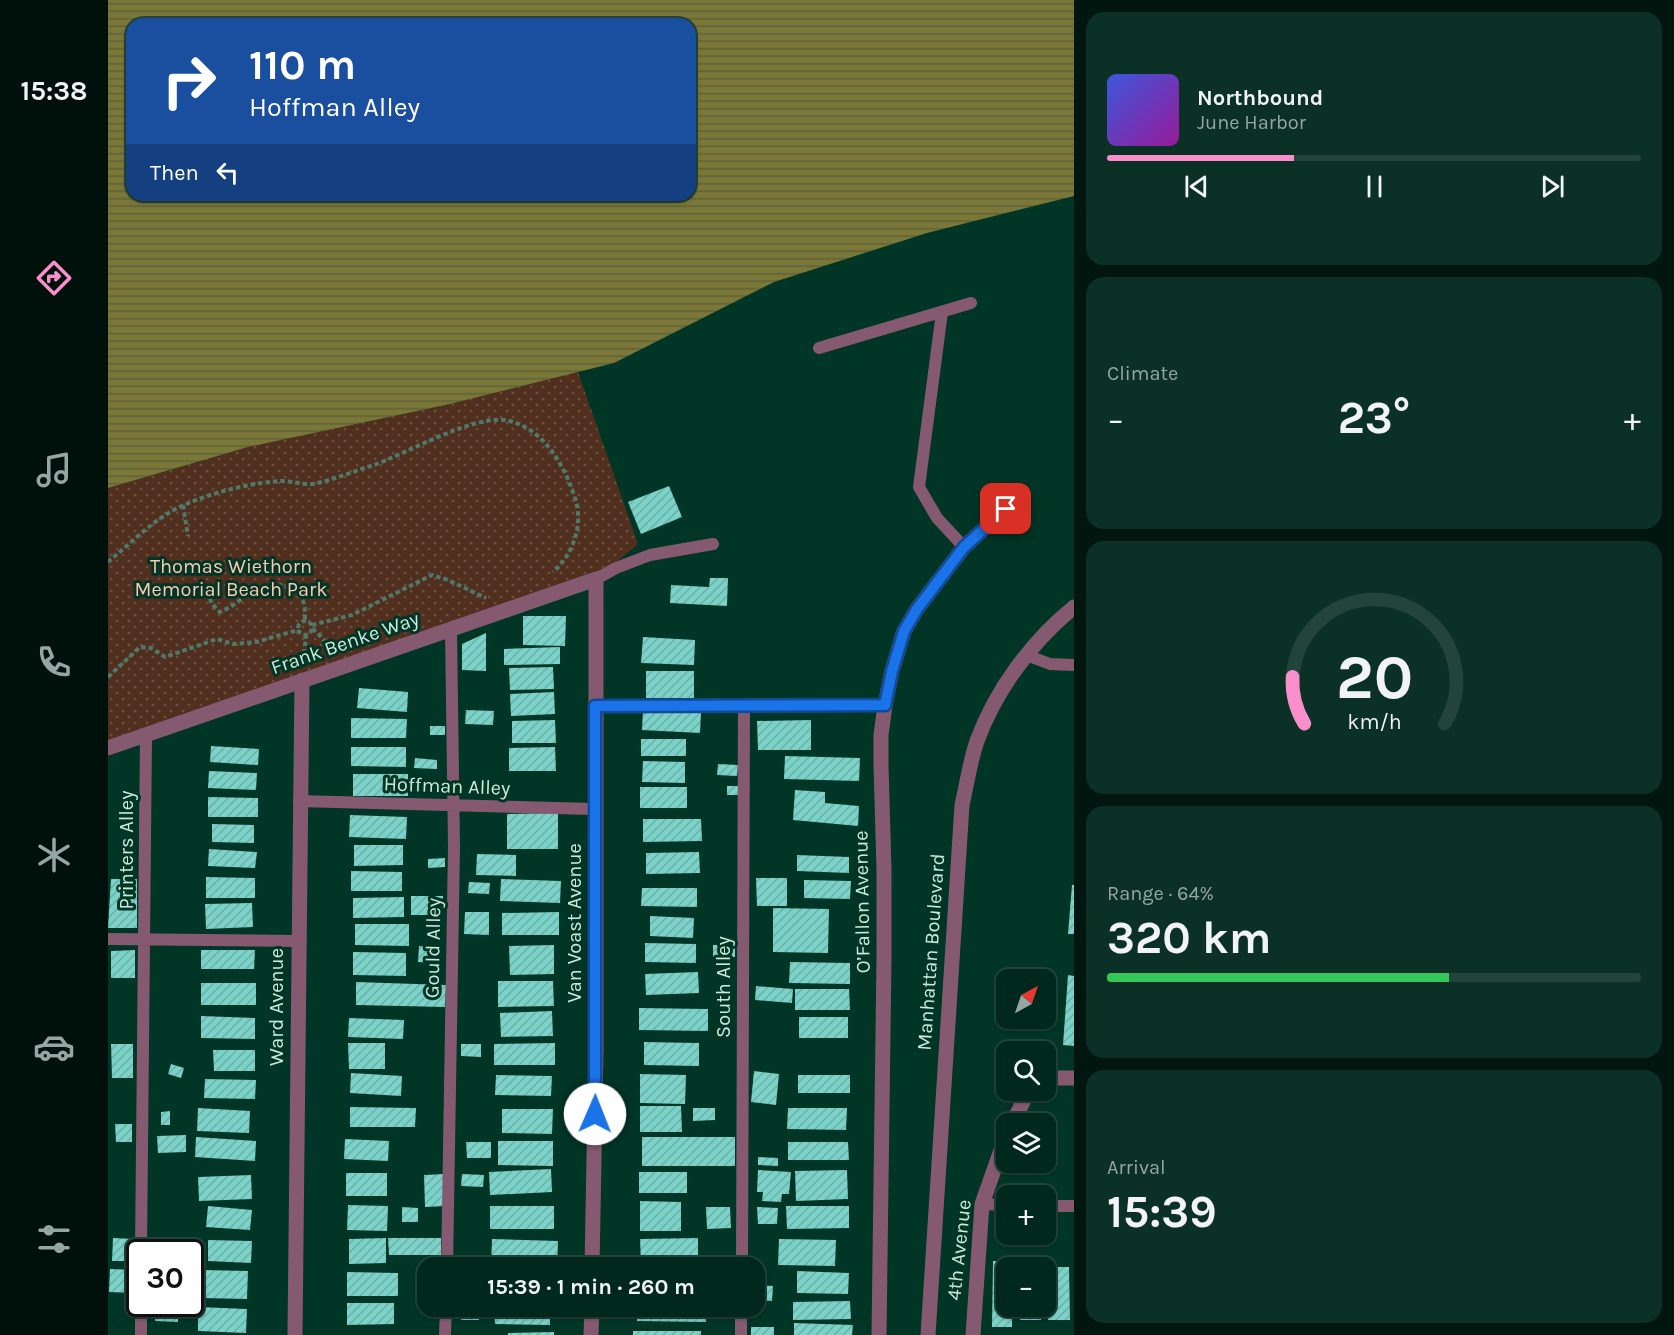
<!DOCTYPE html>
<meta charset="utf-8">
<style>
:root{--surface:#01281c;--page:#0b3025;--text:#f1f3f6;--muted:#96a6a3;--line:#23443b;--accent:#f98fca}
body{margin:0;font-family:Karla,sans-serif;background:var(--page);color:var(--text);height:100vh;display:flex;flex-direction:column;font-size:22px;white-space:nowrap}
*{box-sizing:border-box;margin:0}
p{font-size:20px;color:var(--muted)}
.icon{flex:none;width:33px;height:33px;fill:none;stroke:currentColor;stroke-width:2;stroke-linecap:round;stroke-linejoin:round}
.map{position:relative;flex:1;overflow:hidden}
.details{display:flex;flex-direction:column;gap:12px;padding:12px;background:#01160f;width:600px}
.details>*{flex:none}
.guide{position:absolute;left:18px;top:18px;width:570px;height:183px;border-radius:18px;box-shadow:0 2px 4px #0004,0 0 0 2px var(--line);background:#1a4fa0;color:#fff;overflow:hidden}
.needle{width:39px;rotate:40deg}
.buttons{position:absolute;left:888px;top:969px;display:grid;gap:12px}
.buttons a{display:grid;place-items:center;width:60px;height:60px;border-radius:12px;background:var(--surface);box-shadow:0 2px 4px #0004,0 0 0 2px var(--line);font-size:30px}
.speed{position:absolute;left:18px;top:1239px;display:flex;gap:12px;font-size:30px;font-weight:700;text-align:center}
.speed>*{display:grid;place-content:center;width:78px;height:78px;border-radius:50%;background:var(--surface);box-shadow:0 2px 4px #0004,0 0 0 2px var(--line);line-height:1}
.speed .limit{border:3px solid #111;border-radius:9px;background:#fff;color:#111}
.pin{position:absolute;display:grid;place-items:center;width:51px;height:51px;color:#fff;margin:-26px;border-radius:12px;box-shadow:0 3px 9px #0006}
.me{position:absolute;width:66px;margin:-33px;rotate:1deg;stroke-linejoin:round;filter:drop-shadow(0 0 4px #0008)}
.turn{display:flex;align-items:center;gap:21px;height:126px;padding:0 24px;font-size:27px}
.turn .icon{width:78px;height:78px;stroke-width:2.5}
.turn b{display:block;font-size:42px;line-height:51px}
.then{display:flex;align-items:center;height:57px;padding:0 24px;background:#0003;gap:12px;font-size:22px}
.big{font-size:45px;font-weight:700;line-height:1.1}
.details .card{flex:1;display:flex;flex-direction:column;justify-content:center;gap:9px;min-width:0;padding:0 21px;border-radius:18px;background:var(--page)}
.details .dial{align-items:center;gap:0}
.dial svg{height:156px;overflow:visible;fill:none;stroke:var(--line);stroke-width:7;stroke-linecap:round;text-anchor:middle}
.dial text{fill:var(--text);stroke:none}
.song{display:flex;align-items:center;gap:18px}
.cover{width:72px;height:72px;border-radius:9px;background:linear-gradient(135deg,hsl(230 70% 55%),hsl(300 70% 35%))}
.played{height:6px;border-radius:3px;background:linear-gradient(90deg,var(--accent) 35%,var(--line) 35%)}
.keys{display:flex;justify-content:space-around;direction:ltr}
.heat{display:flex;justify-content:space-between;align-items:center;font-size:33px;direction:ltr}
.charge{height:9px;border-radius:4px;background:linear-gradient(90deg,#34c759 64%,var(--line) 0)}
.trip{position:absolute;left:309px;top:1257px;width:348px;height:60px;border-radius:18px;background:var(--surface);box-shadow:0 2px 4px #0004,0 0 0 2px var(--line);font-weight:700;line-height:60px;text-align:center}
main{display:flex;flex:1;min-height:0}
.tab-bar{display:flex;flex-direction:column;width:108px;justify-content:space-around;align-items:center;background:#00100b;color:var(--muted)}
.tab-bar .icon{width:42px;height:42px}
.tab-bar .current{color:var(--accent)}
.tab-bar b{font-size:27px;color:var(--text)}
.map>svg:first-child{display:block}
.park{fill:url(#park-dots)}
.water{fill:url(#water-rules);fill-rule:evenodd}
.building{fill:url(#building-hatch)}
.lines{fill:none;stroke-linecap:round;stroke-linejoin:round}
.path{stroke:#4e7a6b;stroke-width:4;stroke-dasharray:4.5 3;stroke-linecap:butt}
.service{stroke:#855a71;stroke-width:12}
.minor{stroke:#855a71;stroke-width:15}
.route-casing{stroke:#114b97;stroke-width:15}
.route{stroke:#1a73e8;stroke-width:10}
.labels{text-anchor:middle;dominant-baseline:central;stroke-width:6;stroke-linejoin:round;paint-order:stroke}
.park-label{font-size:20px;fill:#fdc8af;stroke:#013525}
.street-label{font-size:20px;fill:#cbeadc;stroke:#013525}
</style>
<main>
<nav class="tab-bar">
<b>15:38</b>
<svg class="icon current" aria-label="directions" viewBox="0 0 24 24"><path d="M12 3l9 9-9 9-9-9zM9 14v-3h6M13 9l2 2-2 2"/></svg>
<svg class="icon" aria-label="music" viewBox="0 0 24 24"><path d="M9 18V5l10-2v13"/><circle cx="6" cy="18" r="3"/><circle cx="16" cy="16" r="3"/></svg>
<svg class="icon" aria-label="phone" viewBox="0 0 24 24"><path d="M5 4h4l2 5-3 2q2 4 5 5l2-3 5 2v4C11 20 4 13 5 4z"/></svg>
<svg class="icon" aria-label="climate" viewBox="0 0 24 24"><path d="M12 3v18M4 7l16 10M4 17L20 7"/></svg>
<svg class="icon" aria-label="car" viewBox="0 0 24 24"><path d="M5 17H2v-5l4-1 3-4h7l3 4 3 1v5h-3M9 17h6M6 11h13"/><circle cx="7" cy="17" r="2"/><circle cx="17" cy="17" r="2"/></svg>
<svg class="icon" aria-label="filters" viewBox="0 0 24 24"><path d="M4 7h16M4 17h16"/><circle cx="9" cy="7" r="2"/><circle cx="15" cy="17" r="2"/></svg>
</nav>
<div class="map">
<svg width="966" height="1335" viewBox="0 0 966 1335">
<defs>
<pattern id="park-dots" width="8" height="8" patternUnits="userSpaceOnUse" patternTransform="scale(1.5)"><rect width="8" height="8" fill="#512f1f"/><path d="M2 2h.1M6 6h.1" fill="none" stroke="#694d3f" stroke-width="1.8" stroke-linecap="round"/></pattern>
<pattern id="water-rules" width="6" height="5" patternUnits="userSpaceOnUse" patternTransform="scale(1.5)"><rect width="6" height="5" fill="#7a7737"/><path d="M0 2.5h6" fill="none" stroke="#5f613c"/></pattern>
<pattern id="building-hatch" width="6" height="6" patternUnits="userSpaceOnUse" patternTransform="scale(1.5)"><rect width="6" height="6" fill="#7bd2c8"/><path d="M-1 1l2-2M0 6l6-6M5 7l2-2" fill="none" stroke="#6cafa6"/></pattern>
</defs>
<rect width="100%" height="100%" fill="#013525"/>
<path class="park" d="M 470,372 L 530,544 L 488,579 L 0,748 L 0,488 L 140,447 L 342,404 Z"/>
<path class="water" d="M 0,0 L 966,0 L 966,196 L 819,233 L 666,282 L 506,363 L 342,404 L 140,447 L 0,488 ZM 24,24 L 582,24 L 582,195 L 24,195 Z"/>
<path class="building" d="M 561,486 L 574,517 L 533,534 L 520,502 Z
M 602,578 L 620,578 L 619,606 L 562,603 L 563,585 L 601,587 Z
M 415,616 L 458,616 L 457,646 L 415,645 Z
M 378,633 L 378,671 L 354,670 L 354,644 Z
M 535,637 L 587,640 L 586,665 L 533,663 Z
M 452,647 L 452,664 L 396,665 L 396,649 Z
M 445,667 L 446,689 L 402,690 L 401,668 Z
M 538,671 L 586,671 L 586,698 L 538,698 Z
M 251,688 L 300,692 L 299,712 L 249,708 Z
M 446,692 L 447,714 L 403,716 L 402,694 Z
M 358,710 L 386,711 L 385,725 L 357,724 Z
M 535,710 L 593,713 L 592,733 L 534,730 Z
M 243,718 L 299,719 L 298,738 L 243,738 Z
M 447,720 L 448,743 L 404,743 L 404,721 Z
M 703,720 L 703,750 L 650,750 L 649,721 Z
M 322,726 L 337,726 L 337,735 L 322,735 Z
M 533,739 L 578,739 L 578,756 L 533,756 Z
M 103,746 L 151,749 L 150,765 L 102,762 Z
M 243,747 L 298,747 L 298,767 L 243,766 Z
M 447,747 L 448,771 L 401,771 L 401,748 Z
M 677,756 L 752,758 L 751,781 L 676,779 Z
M 307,758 L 329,760 L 329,769 L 306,768 Z
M 535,761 L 577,762 L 577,783 L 534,782 Z
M 610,764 L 630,765 L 629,776 L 609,775 Z
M 101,771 L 149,773 L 148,790 L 100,788 Z
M 245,774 L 300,774 L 300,796 L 245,796 Z
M 619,786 L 631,786 L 630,795 L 619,795 Z
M 532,787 L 579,787 L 579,808 L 532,808 Z
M 687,790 L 717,792 L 717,803 L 751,806 L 750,826 L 685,820 Z
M 100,797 L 150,798 L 150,817 L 100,817 Z
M 450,813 L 450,849 L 399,849 L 399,814 Z
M 242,815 L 299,817 L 298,839 L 241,837 Z
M 535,819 L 593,819 L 594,841 L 535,842 Z
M 104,824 L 146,825 L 146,843 L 104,842 Z
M 246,845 L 295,845 L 295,865 L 246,866 Z
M 101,849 L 149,852 L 147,868 L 100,866 Z
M 591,852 L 592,873 L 538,874 L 538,853 Z
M 369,854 L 408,855 L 408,876 L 368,875 Z
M 689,855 L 741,857 L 741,873 L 689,871 Z
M 337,858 L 337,867 L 320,868 L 320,859 Z
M 243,871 L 294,872 L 294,891 L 243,891 Z
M 98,877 L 147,878 L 147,898 L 98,898 Z
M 648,878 L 679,878 L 679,906 L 649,906 Z
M 3,879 L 29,879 L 29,928 L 0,928 Z
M 393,879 L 453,881 L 452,903 L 392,901 Z
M 696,880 L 743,881 L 742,899 L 696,898 Z
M 361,882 L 382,883 L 381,894 L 360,893 Z
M 964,885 L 966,885 L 966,934 L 960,934 Z
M 534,888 L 589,888 L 589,907 L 533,906 Z
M 303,896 L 335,896 L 335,915 L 303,915 Z
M 296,897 L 296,917 L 245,918 L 245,898 Z
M 144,903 L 145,927 L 98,929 L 97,904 Z
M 665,908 L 721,909 L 720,953 L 665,952 Z
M 357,912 L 381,912 L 381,935 L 356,934 Z
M 451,912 L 451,935 L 394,935 L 394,913 Z
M 542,916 L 586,918 L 585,938 L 542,936 Z
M 247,924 L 301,924 L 301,946 L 247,945 Z
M 537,943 L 588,944 L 588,963 L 537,962 Z
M 446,945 L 446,974 L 402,975 L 401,946 Z
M 605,945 L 627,945 L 627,957 L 605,957 Z
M 311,946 L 333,947 L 332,963 L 310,962 Z
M 27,950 L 27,978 L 3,978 L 3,951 Z
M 93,950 L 147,950 L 146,969 L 93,969 Z
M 245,952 L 298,953 L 298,976 L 245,975 Z
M 682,962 L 742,963 L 742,984 L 681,983 Z
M 590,972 L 591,993 L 538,995 L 537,974 Z
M 960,975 L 966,976 L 966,1046 L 955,1045 Z
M 390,981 L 445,981 L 446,1006 L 390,1007 Z
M 248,982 L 338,985 L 337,1007 L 248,1005 Z
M 93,983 L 148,983 L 148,1005 L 93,1005 Z
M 648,986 L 685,989 L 684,1003 L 647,1000 Z
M 687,989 L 741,989 L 742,1010 L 687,1010 Z
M 531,1008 L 600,1009 L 600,1031 L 531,1030 Z
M 444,1011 L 445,1036 L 393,1037 L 392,1013 Z
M 93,1016 L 147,1018 L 147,1039 L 93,1038 Z
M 691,1017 L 740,1017 L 740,1038 L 691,1038 Z
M 241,1018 L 296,1020 L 295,1039 L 240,1037 Z
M 536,1042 L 591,1043 L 591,1066 L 536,1065 Z
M 240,1043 L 277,1043 L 277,1069 L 241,1069 Z
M 447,1043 L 447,1065 L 386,1065 L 386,1044 Z
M 3,1044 L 25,1044 L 25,1078 L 4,1078 Z
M 353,1044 L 373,1044 L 373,1057 L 353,1056 Z
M 105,1050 L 147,1050 L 147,1071 L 106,1071 Z
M 63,1064 L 76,1068 L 73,1078 L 60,1074 Z
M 646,1071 L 671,1074 L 668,1105 L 643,1102 Z
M 243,1073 L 294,1076 L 293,1096 L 242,1093 Z
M 532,1074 L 578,1075 L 577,1104 L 532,1103 Z
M 388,1075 L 444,1076 L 443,1096 L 387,1095 Z
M 690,1075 L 742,1075 L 742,1093 L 690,1093 Z
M 97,1079 L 148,1080 L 147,1099 L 96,1098 Z
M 532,1106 L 573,1106 L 574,1132 L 532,1132 Z
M 242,1107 L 308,1108 L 307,1127 L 242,1127 Z
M 90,1108 L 142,1111 L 141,1133 L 89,1131 Z
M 585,1108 L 607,1108 L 607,1120 L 585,1121 Z
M 680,1108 L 739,1108 L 738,1130 L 679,1129 Z
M 394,1109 L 445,1109 L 444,1134 L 394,1133 Z
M 62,1111 L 62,1125 L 53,1125 L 53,1112 Z
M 7,1124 L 24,1124 L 24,1142 L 8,1142 Z
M 78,1135 L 78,1152 L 50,1153 L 49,1136 Z
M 88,1137 L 148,1141 L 147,1161 L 87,1157 Z
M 534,1137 L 627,1137 L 627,1166 L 534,1166 Z
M 237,1139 L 281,1141 L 280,1161 L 236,1159 Z
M 390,1141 L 445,1141 L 445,1166 L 390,1165 Z
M 358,1142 L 383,1142 L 383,1158 L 359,1158 Z
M 680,1142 L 740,1142 L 741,1160 L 680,1160 Z
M 650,1157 L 670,1158 L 670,1166 L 650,1165 Z
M 443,1169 L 444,1192 L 382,1195 L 381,1172 Z
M 650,1170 L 683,1172 L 681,1194 L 674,1194 L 673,1202 L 654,1201 L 655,1192 L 649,1192 Z
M 739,1170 L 740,1199 L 688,1201 L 687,1171 Z
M 531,1172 L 579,1172 L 579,1193 L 531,1193 Z
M 238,1173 L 279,1173 L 279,1196 L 238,1196 Z
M 336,1174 L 337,1206 L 317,1207 L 316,1175 Z
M 354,1174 L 376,1175 L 375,1187 L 353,1186 Z
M 143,1175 L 144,1199 L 91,1201 L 90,1177 Z
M 532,1201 L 573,1202 L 573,1231 L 532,1231 Z
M 240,1205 L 280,1206 L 279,1231 L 239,1230 Z
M 100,1206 L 144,1210 L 142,1230 L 98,1227 Z
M 382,1206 L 446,1206 L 446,1229 L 382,1229 Z
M 678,1206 L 741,1206 L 741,1228 L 679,1229 Z
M 294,1207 L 310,1208 L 310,1222 L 294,1222 Z
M 598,1207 L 622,1207 L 623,1228 L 599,1229 Z
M 649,1207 L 670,1208 L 669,1224 L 650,1224 Z
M 5,1238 L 26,1239 L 26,1261 L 4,1261 Z
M 278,1238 L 278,1263 L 241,1264 L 241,1239 Z
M 280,1238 L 333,1238 L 333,1255 L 281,1255 Z
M 590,1238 L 590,1263 L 533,1263 L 532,1239 Z
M 384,1239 L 450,1241 L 449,1268 L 383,1266 Z
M 671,1239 L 728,1240 L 727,1266 L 670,1265 Z
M 51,1240 L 75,1241 L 74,1252 L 51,1252 Z
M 100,1240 L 144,1241 L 143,1263 L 100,1261 Z
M 885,1261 L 905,1262 L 905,1268 L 898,1268 L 898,1306 L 904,1306 L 904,1327 L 884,1327 Z
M 939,1267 L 961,1267 L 962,1320 L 940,1320 Z
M 2,1269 L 28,1270 L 26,1293 L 1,1292 Z
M 94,1270 L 140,1271 L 139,1299 L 93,1298 Z
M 689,1271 L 741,1273 L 740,1294 L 689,1293 Z
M 239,1272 L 290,1273 L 290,1296 L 239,1296 Z
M 646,1285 L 665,1286 L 664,1301 L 646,1300 Z
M 316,1294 L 320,1294 L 320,1306 L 330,1306 L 331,1312 L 317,1312 Z
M 742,1301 L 743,1319 L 685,1320 L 685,1302 Z
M 239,1303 L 286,1303 L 286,1324 L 239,1325 Z
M 353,1306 L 371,1306 L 371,1320 L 353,1320 Z
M 386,1306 L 442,1306 L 442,1325 L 387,1324 Z
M 529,1306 L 599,1306 L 598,1322 L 529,1321 Z
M 912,1306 L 933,1306 L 933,1320 L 912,1320 Z
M 47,1307 L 70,1308 L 70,1322 L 47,1321 Z
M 90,1307 L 139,1309 L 138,1333 L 90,1331 Z
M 686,1323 L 745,1325 L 744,1335 L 686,1335 Z
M 643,1327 L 666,1327 L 666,1335 L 643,1335 Z
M 525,1331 L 593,1331 L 593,1335 L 525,1335 Z
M 446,1332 L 446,1335 L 400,1335 L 400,1333 Z"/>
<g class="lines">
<path class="path" d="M 75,505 L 80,536
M 0,562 C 24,542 48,517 76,505 C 106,492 141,483 173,481 C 184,481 195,485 205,484 C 222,481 249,470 266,465 C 300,453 369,412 402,421 C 437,430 457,467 467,498 C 476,524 465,555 445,572
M 101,591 L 103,603 L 112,612 C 139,601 156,570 187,592 C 198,600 197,608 197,621
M190 628a7 7 0 1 1 14 0a7 7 0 1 1-14 0Z
M 204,625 L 244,615 L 324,575 L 340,580 L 378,598
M 204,629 C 213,634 215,642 223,647 L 224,650
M 195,661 L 198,636
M 0,677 L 32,647 L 43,648 L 57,657 L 109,639 L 125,644 L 148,642 L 190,630"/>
<path class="service" d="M 834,312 L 811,487 L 829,518 L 856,547
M 711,348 L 863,303
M 488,579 L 508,568 L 542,555 L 605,544
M 918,655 L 942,664 L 966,665
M 487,706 L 777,705
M 191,801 L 486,809
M 0,939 L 190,941
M 874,1204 L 898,1205
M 938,1206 L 966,1206
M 33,1252 L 38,735
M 339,1268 L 346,847 L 343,629
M 634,1268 L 636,706
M 33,1335 L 33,1304
M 337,1335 L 338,1306
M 633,1335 L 633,1306"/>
<path class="minor" d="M 0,748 L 488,579 L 488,1049 L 484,1268
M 938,1078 L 966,1078
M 904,1124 L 921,1090
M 187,1335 L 194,680
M 483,1335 L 484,1306
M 771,1335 L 776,958 L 776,870 L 773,765 L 773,735 L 777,705 L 784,671 L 796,631 L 809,609 L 856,547 L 898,509
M 820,1335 L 854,805 C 859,784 862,761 869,741 C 888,690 923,642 966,607
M 865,1335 L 874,1204 L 898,1136"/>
</g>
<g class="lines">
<defs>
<path id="route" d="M 487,1114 L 487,706 L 777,705 L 784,671 L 796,631 L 809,609 L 856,547 L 898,509"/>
</defs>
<use href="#route" class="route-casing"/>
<use href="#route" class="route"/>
</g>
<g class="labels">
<g class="park-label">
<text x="123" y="566">Thomas Wiethorn<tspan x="123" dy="23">Memorial Beach Park</tspan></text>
</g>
<g class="street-label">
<text transform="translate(237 643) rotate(-19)">Frank Benke Way</text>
<text transform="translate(339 786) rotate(2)">Hoffman Alley</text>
<text transform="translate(18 850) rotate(-90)">Printers Alley</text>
<text transform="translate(754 902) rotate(-91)">O’Fallon Avenue</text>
<text transform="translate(466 923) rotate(-90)">Van Voast Avenue</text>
<text transform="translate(325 948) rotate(-89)">Gould Alley</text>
<text transform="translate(823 952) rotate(-86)">Manhattan Boulevard</text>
<text transform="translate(615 987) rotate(-90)">South Alley</text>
<text transform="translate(168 1007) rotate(-90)">Ward Avenue</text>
<text transform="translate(851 1250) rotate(-84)">4th Avenue</text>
</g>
</g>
</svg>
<div class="buttons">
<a><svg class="needle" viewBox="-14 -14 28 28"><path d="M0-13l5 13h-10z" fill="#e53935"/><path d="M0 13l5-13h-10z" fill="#96a6a3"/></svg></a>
<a><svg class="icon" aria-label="search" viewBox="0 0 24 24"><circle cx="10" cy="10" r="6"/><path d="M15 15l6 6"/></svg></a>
<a><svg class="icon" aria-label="layers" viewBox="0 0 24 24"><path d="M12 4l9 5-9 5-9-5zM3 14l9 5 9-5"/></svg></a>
<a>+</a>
<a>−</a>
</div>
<div class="speed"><div class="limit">30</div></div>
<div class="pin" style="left:898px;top:509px;background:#d93025"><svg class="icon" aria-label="arrive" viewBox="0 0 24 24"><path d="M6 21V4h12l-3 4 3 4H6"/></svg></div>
<svg class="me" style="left:487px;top:1114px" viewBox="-20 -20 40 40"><circle r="19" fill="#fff"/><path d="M0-13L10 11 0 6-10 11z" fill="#1a73e8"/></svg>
<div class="trip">15:39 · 1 min · 260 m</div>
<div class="guide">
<div class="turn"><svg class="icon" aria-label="right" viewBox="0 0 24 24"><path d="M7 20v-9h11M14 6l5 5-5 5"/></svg><div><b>110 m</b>Hoffman Alley</div></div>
<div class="then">Then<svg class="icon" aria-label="left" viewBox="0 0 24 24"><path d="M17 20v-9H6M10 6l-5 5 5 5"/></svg></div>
</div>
</div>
<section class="details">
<div class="card">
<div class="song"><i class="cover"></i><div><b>Northbound</b><p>June Harbor</p></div></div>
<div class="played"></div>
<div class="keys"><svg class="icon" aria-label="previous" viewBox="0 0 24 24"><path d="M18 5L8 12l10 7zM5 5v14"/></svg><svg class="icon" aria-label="pause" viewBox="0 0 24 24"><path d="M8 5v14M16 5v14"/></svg><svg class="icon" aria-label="next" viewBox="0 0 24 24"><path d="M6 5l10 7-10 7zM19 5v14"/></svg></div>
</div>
<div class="card"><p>Climate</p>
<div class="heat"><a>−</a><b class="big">23°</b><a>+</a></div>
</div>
<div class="card dial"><svg viewBox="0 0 100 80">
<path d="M14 69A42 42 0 1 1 86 69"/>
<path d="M14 69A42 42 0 0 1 8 45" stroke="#f98fca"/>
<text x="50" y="56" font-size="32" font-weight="700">20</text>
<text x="50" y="72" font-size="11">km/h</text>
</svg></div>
<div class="card"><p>Range · 64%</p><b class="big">320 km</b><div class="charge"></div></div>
<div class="card"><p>Arrival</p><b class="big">15:39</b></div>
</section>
</main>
